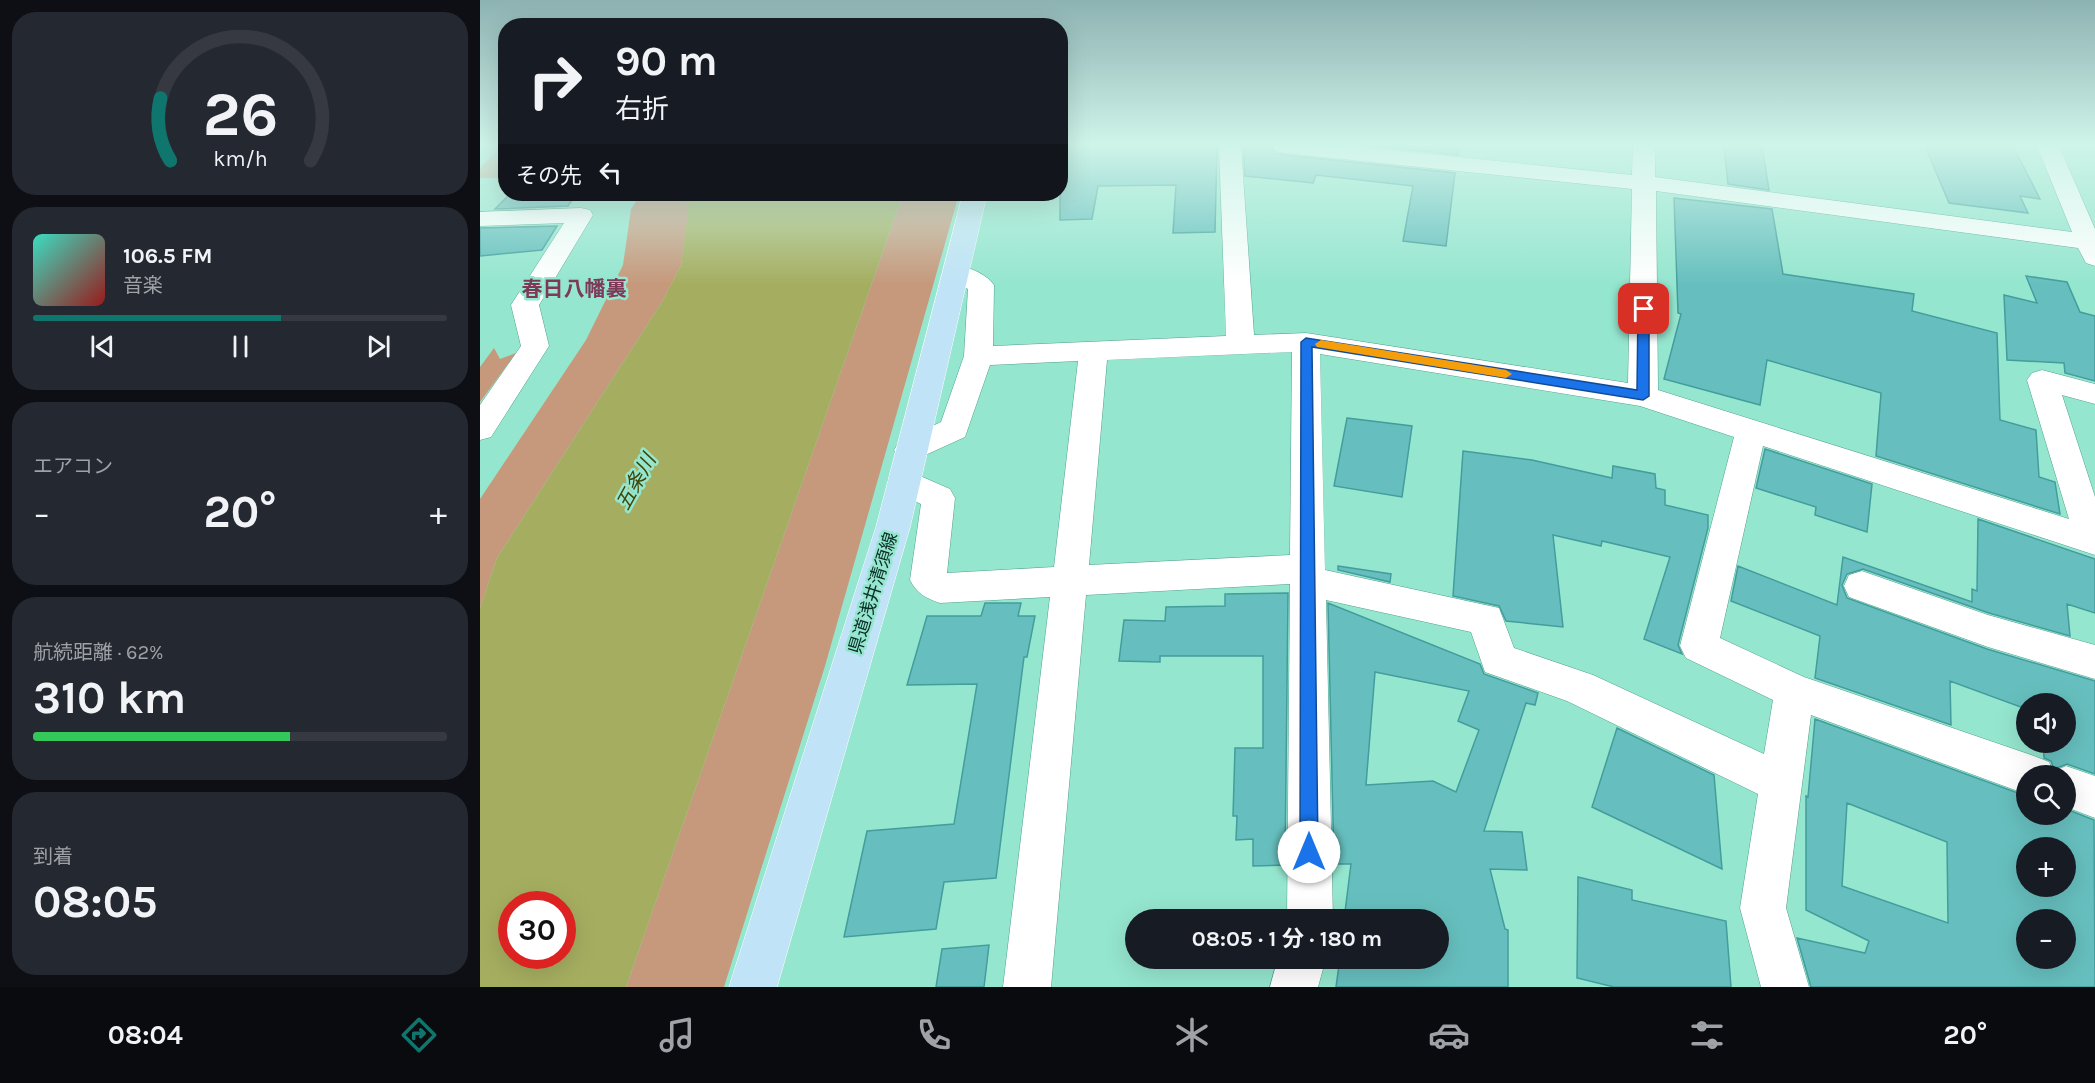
<!DOCTYPE html>
<html lang="ja">
<meta charset="utf-8">
<style>
:root{--surface:#171b24;--page:#242831;--text:#f1f3f6;--muted:#9ea1a6;--line:#363941;--accent:#0f766e}
body{margin:0;font-family:Karla,"Noto Sans JP",sans-serif;background:var(--page);color:var(--text);height:100vh;display:flex;flex-direction:column;font-size:22px;white-space:nowrap}
*{box-sizing:border-box;margin:0}
p{font-size:20px;color:var(--muted)}
.icon{flex:none;width:33px;height:33px;fill:none;stroke:currentColor;stroke-width:2;stroke-linecap:round;stroke-linejoin:round}
.map{position:relative;flex:1;overflow:hidden}
.details{display:flex;flex-direction:column;gap:12px;padding:12px;background:#0d0f14;width:480px}
.details>*{flex:none}
.banner{position:absolute;left:18px;top:18px;width:570px;height:183px;border-radius:24px;box-shadow:0 6px 24px #0002;background:#171b24;color:var(--text);overflow:hidden}
.buttons{position:absolute;left:1536px;top:693px;display:grid;gap:12px}
.buttons a{display:grid;place-items:center;width:60px;height:60px;border-radius:50%;background:var(--surface);box-shadow:0 6px 24px #0002;font-size:30px}
.speed{position:absolute;left:18px;top:891px;display:flex;gap:12px;font-size:30px;font-weight:700;text-align:center}
.speed>*{display:grid;place-content:center;width:78px;height:78px;border-radius:50%;background:var(--surface);box-shadow:0 6px 24px #0002;line-height:1}
.speed .limit{border:9px solid #d22;background:#fff;color:#111}
.pin{position:absolute;display:grid;place-items:center;width:51px;height:51px;color:#fff;margin:-26px;border-radius:12px;box-shadow:0 3px 9px #0006}
.me{position:absolute;width:66px;margin:-33px;rotate:0deg;stroke-linejoin:round;filter:drop-shadow(0 0 4px #0008)}
.turn{display:flex;align-items:center;gap:21px;height:126px;padding:0 18px;font-size:27px}
.turn .icon{width:78px;height:78px;stroke-width:2.5}
.turn b{display:block;font-size:42px;line-height:51px}
.then{display:flex;align-items:center;height:57px;padding:0 18px;background:#0003;gap:12px;font-size:22px}
.big{font-size:45px;font-weight:700;line-height:1.1}
.details .card{flex:1;display:flex;flex-direction:column;justify-content:center;gap:9px;min-width:0;padding:0 21px;border-radius:24px;background:var(--page)}
.details .dial{align-items:center;gap:0}
.dial svg{height:156px;overflow:visible;fill:none;stroke:var(--line);stroke-width:7;stroke-linecap:round;text-anchor:middle}
.dial text{fill:var(--text);stroke:none}
.song{display:flex;align-items:center;gap:18px}
.cover{width:72px;height:72px;border-radius:9px;background:linear-gradient(135deg,hsl(170 70% 55%),hsl(0 70% 35%))}
.played{height:6px;border-radius:3px;background:linear-gradient(90deg,var(--accent) 60%,var(--line) 60%)}
.keys{display:flex;justify-content:space-around;direction:ltr}
.heat{display:flex;justify-content:space-between;align-items:center;font-size:33px;direction:ltr}
.charge{height:9px;border-radius:4px;background:linear-gradient(90deg,#34c759 62%,var(--line) 0)}
.trip{position:absolute;left:645px;top:909px;width:324px;height:60px;border-radius:30px;background:var(--surface);box-shadow:0 6px 24px #0002;font-weight:700;line-height:60px;text-align:center}
.menu{display:flex;height:96px;justify-content:space-around;align-items:center;background:#090b0e;color:var(--muted)}
.menu .icon{width:42px;height:42px}
.menu .current{color:var(--accent)}
.menu b{font-size:27px;color:var(--text)}
main{display:flex;flex:1;min-height:0}
.map>svg:first-child{display:block}
.green{fill:#c6997c}
.water{fill:#a5ae60;fill-rule:evenodd}
.building{fill:#66bfbe;stroke:#429d9c;stroke-width:1.5;fill-rule:evenodd}
.lines{fill:none;stroke-linecap:round;stroke-linejoin:round}
.minor-casing{stroke:#51a18d;stroke-width:1}
.major-casing{stroke:#fff;stroke-width:1}
.minor{fill:#fff;fill-rule:evenodd}
.major{fill:#c1e3f7;fill-rule:evenodd}
.route{fill:#1a73e8;stroke:#114b97;stroke-width:1.5}
.slow{fill:#f59e0b}
.labels{text-anchor:middle;dominant-baseline:central;stroke-width:5;stroke-linejoin:round;paint-order:stroke}
.street-label{font-size:18px;fill:#0a2d25;stroke:#95e6cf}
.water-label{font-size:20px;font-style:italic;fill:#414608;stroke:#95e6cf}
.quarter-label{font-size:21px;font-weight:bold;fill:#7d3957;stroke:#95e6cf}
</style>
<main>
<section class="details">
<div class="card dial"><svg viewBox="0 0 100 80">
<path d="M14 69A42 42 0 1 1 86 69"/>
<path d="M14 69A42 42 0 0 1 9 37" stroke="#0f766e"/>
<text x="50" y="56" font-size="32" font-weight="700">26</text>
<text x="50" y="72" font-size="11">km/h</text>
</svg></div>
<div class="card">
<div class="song"><i class="cover"></i><div><b>106.5 FM</b><p>音楽</p></div></div>
<div class="played"></div>
<div class="keys"><svg class="icon" aria-label="previous" viewBox="0 0 24 24"><path d="M18 5L8 12l10 7zM5 5v14"/></svg><svg class="icon" aria-label="pause" viewBox="0 0 24 24"><path d="M8 5v14M16 5v14"/></svg><svg class="icon" aria-label="next" viewBox="0 0 24 24"><path d="M6 5l10 7-10 7zM19 5v14"/></svg></div>
</div>
<div class="card"><p>エアコン</p>
<div class="heat"><a>−</a><b class="big">20°</b><a>+</a></div>
</div>
<div class="card"><p>航続距離 · 62%</p><b class="big">310 km</b><div class="charge"></div></div>
<div class="card"><p>到着</p><b class="big">08:05</b></div>
</section>
<div class="map">
<svg width="1615" height="987" viewBox="0 0 1615 987">
<rect width="100%" height="100%" fill="#95e6cf"/>
<path class="green" d="M 21,146 L 25,146 L 25,178 L 0,178 L 0,168 Z
M 161,194 L 209,194 L 203,204 L 210,204 L 201,265 L 182,302 L 17,558 L 0,608 L 0,499 L 106,340 L 143,265 L 151,209 Z
M 423,194 L 479,194 L 345,666 L 244,987 L 146,987 Z
M 14,348 L 20,359 L 36,353 L 0,402 L 0,367 Z"/>
<path class="water" d="M 209,194 L 423,194 L 146,987 L 0,987 L 0,608 L 17,558 L 182,302 L 201,265 L 209,204 L 202,204 ZM 32,904 L 82,904 L 82,956 L 32,956 Z"/>
<path class="building" d="M 580,146 L 737,146 L 735,232 L 693,233 L 696,185 L 618,186 L 612,219 L 580,220 Z
M 763,146 L 791,146 L 795,153 L 804,155 L 975,173 L 966,246 L 923,241 L 933,186 L 836,175 L 833,183 L 765,176 Z
M 893,146 L 979,146 L 978,155 Z
M 1244,146 L 1282,146 L 1289,190 L 1248,184 Z
M 1445,146 L 1533,146 L 1560,199 L 1540,196 L 1548,213 L 1469,203 Z
M 30,194 L 96,194 L 88,206 L 15,209 Z
M 1194,198 L 1292,209 L 1303,274 L 1434,294 L 1432,311 L 1517,333 L 1520,420 L 1556,430 L 1559,477 L 1575,482 L 1580,514 L 1396,456 L 1401,393 L 1287,360 L 1280,405 L 1184,379 L 1201,314 L 1198,313 Z
M 77,226 L 62,250 L 0,256 L 0,228 Z
M 1546,276 L 1587,282 L 1600,312 L 1615,316 L 1615,381 L 1585,373 L 1584,363 L 1527,360 L 1524,295 L 1557,303 Z
M 867,418 L 932,426 L 922,497 L 854,486 Z
M 1285,449 L 1392,484 L 1387,532 L 1335,515 L 1336,507 L 1276,488 Z
M 983,451 L 1052,460 L 1132,478 L 1133,466 L 1175,474 L 1176,488 L 1185,490 L 1185,505 L 1228,515 L 1228,528 L 1198,645 L 1202,654 L 1164,639 L 1190,557 L 1122,541 L 1121,546 L 1073,535 L 1083,627 L 1026,621 L 1019,606 L 973,596 Z
M 1498,519 L 1615,559 L 1615,613 L 1587,604 L 1590,636 L 1509,613 L 1383,569 L 1367,574 L 1362,585 L 1367,598 L 1507,649 L 1615,681 L 1615,774 L 1587,764 L 1574,769 L 1571,761 L 1564,758 L 1563,742 L 1586,742 L 1586,704 L 1546,704 L 1546,709 L 1470,681 L 1471,725 L 1335,678 L 1340,636 L 1251,601 L 1258,566 L 1357,605 L 1363,557 L 1492,602 L 1492,589 L 1497,591 Z
M 858,566 L 911,574 L 910,582 L 858,570 Z
M 808,593 L 805,865 L 773,866 L 773,839 L 756,840 L 757,816 L 753,816 L 755,748 L 783,748 L 783,656 L 680,656 L 680,662 L 639,661 L 644,620 L 685,621 L 686,607 L 745,606 L 745,594 Z
M 505,603 L 541,603 L 538,616 L 555,616 L 547,657 L 544,657 L 516,878 L 464,882 L 456,929 L 364,937 L 387,831 L 474,824 L 497,684 L 427,685 L 447,616 L 501,616 Z
M 848,603 L 1000,664 L 1004,674 L 1058,693 L 1055,705 L 1046,703 L 1004,831 L 1042,832 L 1047,870 L 1010,869 L 1025,929 L 1028,930 L 1028,987 L 856,987 L 860,958 L 958,958 L 958,920 L 864,920 L 871,864 L 854,864 ZM 895,672 L 989,691 L 978,721 L 999,730 L 976,792 L 953,781 L 886,785 Z
M 1335,719 L 1546,796 L 1546,814 L 1586,814 L 1586,809 L 1614,820 L 1615,987 L 1331,987 L 1317,938 L 1385,953 L 1389,941 L 1326,910 L 1326,796 L 1328,797 ZM 1367,803 L 1467,842 L 1468,923 L 1362,886 ZM 1546,848 L 1586,848 L 1586,886 L 1546,886 ZM 1546,920 L 1586,920 L 1586,958 L 1546,958 Z
M 1137,728 L 1234,775 L 1242,869 L 1112,807 Z
M 1098,877 L 1152,890 L 1152,900 L 1246,921 L 1251,987 L 1134,987 L 1097,978 Z
M 509,945 L 504,987 L 456,987 L 462,949 Z"/>
<g class="lines">
<defs>
<path id="minor" d="M 739,146 L 761,146 L 774,335 L 826,333 L 1148,383 L 1152,189 L 804,153 L 796,151 L 793,146 L 870,146 L 1152,175 L 1153,146 L 1175,146 L 1175,177 L 1592,232 L 1557,146 L 1579,146 L 1615,229 L 1615,266 L 1606,263 L 1598,248 L 1176,191 L 1178,390 L 1589,519 L 1547,380 L 1552,373 L 1562,370 L 1615,384 L 1615,404 L 1582,395 L 1615,497 L 1615,555 L 1283,446 L 1240,638 L 1324,677 L 1554,756 L 1569,762 L 1573,772 L 1586,766 L 1615,776 L 1615,818 L 1586,807 L 1586,776 L 1546,776 L 1546,794 L 1331,715 L 1306,908 L 1329,987 L 1281,987 L 1260,908 L 1278,794 L 1087,701 L 1005,672 L 991,632 L 846,600 L 853,920 L 807,920 L 810,584 L 606,595 L 571,987 L 523,987 L 570,597 L 460,603 C 446,598 437,594 430,580 L 441,504 L 412,490 L 408,481 L 412,472 L 424,469 L 470,489 L 475,498 L 467,573 L 574,567 L 598,361 L 510,365 L 485,437 L 430,462 L 419,458 L 414,450 L 419,442 L 461,422 L 484,356 L 488,289 L 466,278 L 462,272 L 466,266 C 481,263 505,272 514,285 L 513,346 L 746,336 ZM 812,352 L 810,555 L 609,565 L 627,360 ZM 840,354 L 1160,406 L 1254,437 L 1200,646 L 1206,658 L 1293,700 L 1284,754 L 1113,675 L 1034,648 L 1019,608 L 845,570 Z
M 101,208 L 110,210 L 113,215 L 59,305 L 69,346 L 11,437 L 0,440 L 0,405 L 41,346 L 31,305 L 84,223 L 0,226 L 0,212 Z
M 1382,571 L 1508,615 L 1615,645 L 1615,679 L 1508,647 L 1369,597 L 1364,586 L 1369,575 Z
M 798,958 L 846,958 L 838,987 L 790,987 Z"/>
<path id="major" d="M 483,194 L 507,194 L 430,527 L 297,987 L 249,987 L 396,527 Z"/>
</defs>
<use href="#minor" class="minor-casing"/>
<use href="#major" class="major-casing"/>
<use href="#minor" class="minor"/>
<use href="#major" class="major"/>
</g>
<linearGradient id="sky" x2="0" y2="1"><stop stop-color="#8db2b2"/><stop offset="0.51" stop-color="#cff4e9"/><stop offset="1" stop-color="#cff4e9" stop-opacity="0"/></linearGradient>
<rect width="1615" height="284" fill="url(#sky)"/>
<path class="route" d="M 1164,305 L 1169,309 L 1169,396 L 1163,400 L 832,347 L 838,852 L 836,858 L 829,861 L 823,858 L 820,852 L 821,342 L 826,338 L 1157,390 L 1158,309 Z"/>
<path class="slow" d="M 841,340 L 1026,370 L 1032,374 L 1026,378 L 837,347 L 835,344 Z"/>
<g class="labels">
<g class="street-label">
<text transform="translate(393 593) rotate(-73)">県道浅井清須線</text>
</g>
<g class="water-label">
<text transform="translate(156 482) rotate(-61)">五条川</text>
</g>
<g class="quarter-label">
<text x="94" y="289">春日八幡裏</text>
</g>
</g>
</svg>
<div class="buttons">
<a><svg class="icon" aria-label="sound" viewBox="0 0 24 24"><path d="M4 9h4l5-4v14l-5-4H4zM17 9q2 3 0 6"/></svg></a>
<a><svg class="icon" aria-label="search" viewBox="0 0 24 24"><circle cx="10" cy="10" r="6"/><path d="M15 15l6 6"/></svg></a>
<a>+</a>
<a>−</a>
</div>
<div class="speed"><div class="limit">30</div></div>
<div class="pin" style="left:1164px;top:309px;background:#d93025"><svg class="icon" aria-label="arrive" viewBox="0 0 24 24"><path d="M6 21V4h12l-3 4 3 4H6"/></svg></div>
<svg class="me" style="left:829px;top:852px" viewBox="-20 -20 40 40"><circle r="19" fill="#fff"/><path d="M0-13L10 11 0 6-10 11z" fill="#1a73e8"/></svg>
<div class="trip">08:05 · 1 分 · 180 m</div>
<div class="banner">
<div class="turn"><svg class="icon" aria-label="right" viewBox="0 0 24 24"><path d="M7 20v-9h11M14 6l5 5-5 5"/></svg><div><b>90 m</b>右折</div></div>
<div class="then">その先<svg class="icon" aria-label="left" viewBox="0 0 24 24"><path d="M17 20v-9H6M10 6l-5 5 5 5"/></svg></div>
</div>
</div>
</main>
<nav class="menu">
<b>08:04</b>
<svg class="icon current" aria-label="directions" viewBox="0 0 24 24"><path d="M12 3l9 9-9 9-9-9zM9 14v-3h6M13 9l2 2-2 2"/></svg>
<svg class="icon" aria-label="music" viewBox="0 0 24 24"><path d="M9 18V5l10-2v13"/><circle cx="6" cy="18" r="3"/><circle cx="16" cy="16" r="3"/></svg>
<svg class="icon" aria-label="phone" viewBox="0 0 24 24"><path d="M5 4h4l2 5-3 2q2 4 5 5l2-3 5 2v4C11 20 4 13 5 4z"/></svg>
<svg class="icon" aria-label="climate" viewBox="0 0 24 24"><path d="M12 3v18M4 7l16 10M4 17L20 7"/></svg>
<svg class="icon" aria-label="car" viewBox="0 0 24 24"><path d="M5 17H2v-5l4-1 3-4h7l3 4 3 1v5h-3M9 17h6M6 11h13"/><circle cx="7" cy="17" r="2"/><circle cx="17" cy="17" r="2"/></svg>
<svg class="icon" aria-label="filters" viewBox="0 0 24 24"><path d="M4 7h16M4 17h16"/><circle cx="9" cy="7" r="2"/><circle cx="15" cy="17" r="2"/></svg>
<b>20°</b>
</nav>
